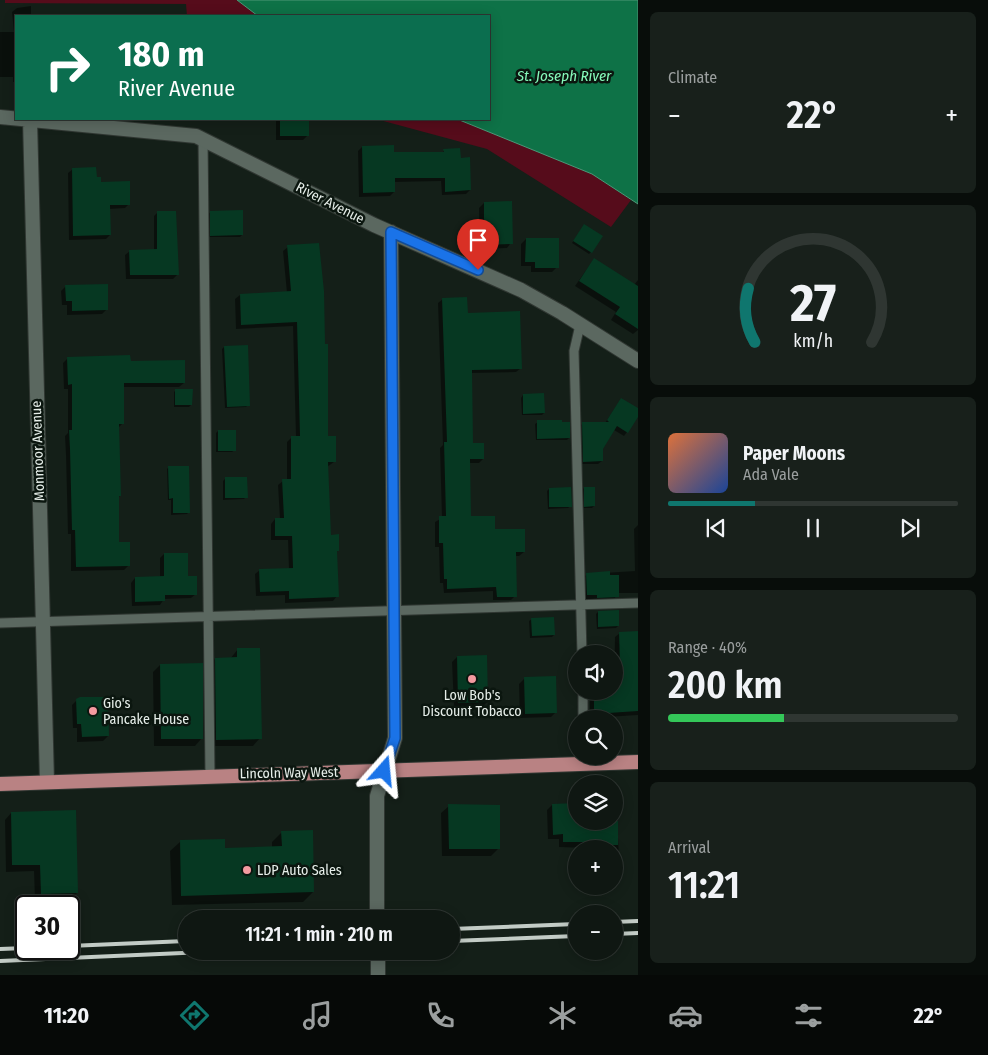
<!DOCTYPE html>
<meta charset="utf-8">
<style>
:root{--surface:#0f1712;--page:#18201b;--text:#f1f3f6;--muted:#9b9f9f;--line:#2f3632;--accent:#0f766e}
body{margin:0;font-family:"Fira Sans Condensed",sans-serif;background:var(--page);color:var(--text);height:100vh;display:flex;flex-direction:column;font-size:19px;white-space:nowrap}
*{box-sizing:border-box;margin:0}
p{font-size:16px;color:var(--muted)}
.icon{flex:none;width:28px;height:28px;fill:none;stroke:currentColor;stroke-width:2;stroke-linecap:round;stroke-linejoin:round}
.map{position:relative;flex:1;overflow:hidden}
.details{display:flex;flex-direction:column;gap:12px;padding:12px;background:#080d0a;width:350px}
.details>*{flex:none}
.guide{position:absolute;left:15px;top:15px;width:475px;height:105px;border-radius:0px;box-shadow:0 2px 12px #0003,0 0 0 1px var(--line);background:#0b6e4f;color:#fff;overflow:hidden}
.fabs{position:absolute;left:568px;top:645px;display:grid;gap:10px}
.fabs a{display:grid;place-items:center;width:55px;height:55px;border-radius:50%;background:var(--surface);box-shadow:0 2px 12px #0003,0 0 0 1px var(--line);font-size:25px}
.speed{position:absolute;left:15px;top:895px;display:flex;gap:10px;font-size:25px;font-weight:700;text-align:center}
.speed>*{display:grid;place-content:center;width:65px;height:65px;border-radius:50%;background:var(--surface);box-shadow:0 2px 12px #0003,0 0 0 1px var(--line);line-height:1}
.speed .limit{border:2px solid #111;border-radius:8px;background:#fff;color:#111}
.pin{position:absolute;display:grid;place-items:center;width:42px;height:42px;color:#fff;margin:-51px -21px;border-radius:50% 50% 50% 0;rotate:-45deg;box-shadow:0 0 5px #0007}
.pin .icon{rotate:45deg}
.me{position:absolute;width:55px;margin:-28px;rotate:18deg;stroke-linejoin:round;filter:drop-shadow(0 0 4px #0008)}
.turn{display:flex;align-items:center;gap:18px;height:105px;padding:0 20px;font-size:22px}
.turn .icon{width:65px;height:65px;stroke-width:2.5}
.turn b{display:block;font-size:35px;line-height:42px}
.big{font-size:38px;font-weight:600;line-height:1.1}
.details .tile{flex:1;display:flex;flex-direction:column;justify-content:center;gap:8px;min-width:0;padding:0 18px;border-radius:8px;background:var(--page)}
.details .dial{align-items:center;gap:0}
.dial svg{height:130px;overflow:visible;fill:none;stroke:var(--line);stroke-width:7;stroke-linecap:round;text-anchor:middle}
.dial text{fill:var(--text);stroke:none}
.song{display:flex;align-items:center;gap:15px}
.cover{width:60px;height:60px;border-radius:8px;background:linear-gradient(135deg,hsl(20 70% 55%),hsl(220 70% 35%))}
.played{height:5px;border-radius:2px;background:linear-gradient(90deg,var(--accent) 30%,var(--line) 30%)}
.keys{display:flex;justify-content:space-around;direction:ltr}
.heat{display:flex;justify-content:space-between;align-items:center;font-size:28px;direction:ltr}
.charge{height:8px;border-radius:4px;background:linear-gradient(90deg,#34c759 40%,var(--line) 0)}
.trip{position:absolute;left:178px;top:910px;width:282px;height:50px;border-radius:25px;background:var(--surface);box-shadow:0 2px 12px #0003,0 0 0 1px var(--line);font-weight:600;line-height:50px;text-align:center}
.tabs{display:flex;height:80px;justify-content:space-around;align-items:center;background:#060907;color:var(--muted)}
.tabs .icon{width:35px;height:35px}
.tabs .active{color:var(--accent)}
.tabs b{font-size:22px;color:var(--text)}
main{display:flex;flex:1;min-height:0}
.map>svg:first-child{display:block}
.green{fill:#560c1b}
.water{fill:#0e7247;stroke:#4f9778}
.shadow{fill:#0007}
.building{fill:#063822}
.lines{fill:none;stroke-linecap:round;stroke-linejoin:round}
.service-casing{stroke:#303732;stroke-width:11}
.minor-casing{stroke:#303732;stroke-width:16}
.primary-casing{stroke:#303732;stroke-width:16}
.service{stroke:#5b6860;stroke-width:9}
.minor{stroke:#5b6860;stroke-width:14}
.primary{stroke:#b98283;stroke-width:14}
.rail{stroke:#c3ccc6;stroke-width:4}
.route-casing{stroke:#114b97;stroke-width:12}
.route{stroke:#1a73e8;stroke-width:9}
.poi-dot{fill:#f49aa0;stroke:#0b160f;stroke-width:2}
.labels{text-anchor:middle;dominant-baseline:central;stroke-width:5;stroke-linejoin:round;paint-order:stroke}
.street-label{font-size:14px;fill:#e6eee9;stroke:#0b160f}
.poi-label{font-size:14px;fill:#e6eee9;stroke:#0b160f;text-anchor:start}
.water-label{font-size:15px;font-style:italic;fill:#86fabb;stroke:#0b160f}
</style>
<main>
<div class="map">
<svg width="638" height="975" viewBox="0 0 638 975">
<rect width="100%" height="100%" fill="#141f18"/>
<path class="green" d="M 5,0 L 237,0 L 258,16 L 187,16 L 186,4 L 5,3 Z
M 376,119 L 457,119 L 592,174 L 631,200 L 611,227 L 487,149 Z"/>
<path class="water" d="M 237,0 L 638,0 L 638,204 L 592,174 L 457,119 L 489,119 L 489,16 L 258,16 Z"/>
<path class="shadow" d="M 31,6 L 31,16 L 16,16 L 16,82 L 13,82 L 13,77 L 0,77 L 0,32 L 14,32 L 12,12 L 17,8 Z
M 276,119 L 308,119 L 308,135 L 303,140 L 276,140 Z
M 362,147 L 393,154 L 442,153 L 444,151 L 460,159 L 470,190 L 466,194 L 442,195 L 441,181 L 394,182 L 394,192 L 390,196 L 359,197 L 358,151 Z
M 73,169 L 95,179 L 129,204 L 125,208 L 109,209 L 110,235 L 106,239 L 69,240 L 68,173 Z
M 484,203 L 511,243 L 507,248 L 480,249 L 479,208 Z
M 158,212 L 178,274 L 173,279 L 126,279 L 125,255 L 130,251 L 154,251 L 154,216 Z
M 211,212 L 242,235 L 240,237 L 209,237 L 208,214 Z
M 582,228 L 591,252 L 589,254 L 572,243 Z
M 526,239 L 557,267 L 552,272 L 531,272 L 531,266 L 521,266 L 521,244 Z
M 288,247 L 327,437 L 334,462 L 327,467 L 330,536 L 338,550 L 336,553 L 337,596 L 333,601 L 285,603 L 285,595 L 256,596 L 255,574 L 260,570 L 289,569 L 288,540 L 271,540 L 271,524 L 275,519 L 280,519 L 278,485 L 283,481 L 287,480 L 287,442 L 292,437 L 296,437 L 293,326 L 236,329 L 235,299 L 240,295 L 287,293 L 283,251 Z
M 594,259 L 634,285 L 638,280 L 638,330 L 633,334 L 611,320 L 616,312 L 575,286 Z
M 66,286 L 107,309 L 102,314 L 67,315 L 67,305 L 62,305 L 61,291 Z
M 443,299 L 467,314 L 521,368 L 516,372 L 471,373 L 472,445 L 483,459 L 479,463 L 469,463 L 470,517 L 494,531 L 524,552 L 519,556 L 515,556 L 515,596 L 511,600 L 493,600 L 493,591 L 444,593 L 443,583 L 440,583 L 439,547 L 435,547 L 435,522 L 442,518 L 440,448 L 443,445 L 438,303 Z
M 224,347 L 248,405 L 246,407 L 225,408 L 222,349 Z
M 68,358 L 129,362 L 184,383 L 179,387 L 123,387 L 123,423 L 118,428 L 120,496 L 117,498 L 118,543 L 129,565 L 124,570 L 71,571 L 71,534 L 68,534 L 66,455 L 65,436 L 68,433 L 68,389 L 64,389 L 63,363 Z
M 176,390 L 191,405 L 189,407 L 174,407 L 174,392 Z
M 523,395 L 544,413 L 542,415 L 522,415 L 521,398 Z
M 621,399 L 638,410 L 638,414 L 627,432 L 624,436 L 614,430 L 602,449 L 602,461 L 598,464 L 580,464 L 579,427 L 583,423 L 605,423 Z
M 538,422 L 569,438 L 567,440 L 536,440 L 535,424 Z
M 218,431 L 235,450 L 232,452 L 216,452 L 216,433 Z
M 169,467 L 189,512 L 187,514 L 171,515 L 171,500 L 168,500 L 167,469 Z
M 225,479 L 246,497 L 244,499 L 223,500 L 223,481 Z
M 584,488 L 594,506 L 592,508 L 583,508 L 582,490 Z
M 549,489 L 571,506 L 568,508 L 548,509 L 547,491 Z
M 638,525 L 638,593 L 618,593 L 613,601 L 593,602 L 593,599 L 583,599 L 582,579 L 587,574 L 635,571 L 634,529 Z
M 164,554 L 186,577 L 196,594 L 191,598 L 164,599 L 160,605 L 132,606 L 131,583 L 135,578 L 160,578 L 160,558 Z
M 598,612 L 618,626 L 616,628 L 597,629 L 596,614 Z
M 532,619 L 554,635 L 552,637 L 530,638 L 529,621 Z
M 620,633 L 638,633 L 638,715 L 590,718 L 590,691 L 614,691 L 615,637 Z
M 238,649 L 260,738 L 253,746 L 209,746 L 208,666 L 215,659 L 230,659 Z
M 457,657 L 487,702 L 482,707 L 454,707 L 452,662 Z
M 160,665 L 202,738 L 195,746 L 154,746 L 153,672 Z
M 524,679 L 556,712 L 551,717 L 520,718 L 519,684 Z
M 77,700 L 108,736 L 103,741 L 77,742 L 77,728 L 73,728 L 72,705 Z
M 614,800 L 616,800 L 620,878 L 615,883 L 614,849 L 559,847 L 559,839 L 548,839 L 547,810 L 552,805 L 576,804 L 576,821 L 614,821 Z
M 449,806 L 499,848 L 491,856 L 442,856 L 441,813 Z
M 11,813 L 77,893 L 70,899 L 35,900 L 34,871 L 6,872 L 5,820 Z
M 282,832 L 313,892 L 303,902 L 172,905 L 170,851 L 180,842 L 224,849 L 272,847 L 272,842 Z"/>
<path class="building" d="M 280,119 L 309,119 L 309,136 L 280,136 Z
M 394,145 L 394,152 L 444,152 L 443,149 L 460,148 L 461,158 L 470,157 L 471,190 L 445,192 L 445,178 L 395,178 L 395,192 L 363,193 L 362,146 Z
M 96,167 L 97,177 L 101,177 L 101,182 L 130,181 L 130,205 L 110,205 L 111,235 L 73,236 L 72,168 Z
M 512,201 L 513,244 L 484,245 L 484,202 Z
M 243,210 L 243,235 L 210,236 L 210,211 Z
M 157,211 L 176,211 L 179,275 L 130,275 L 129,250 L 157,249 Z
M 584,224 L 603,236 L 592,253 L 573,241 Z
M 526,238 L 559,238 L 559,268 L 535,268 L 535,262 L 525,262 Z
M 319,243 L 324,291 L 325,344 L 328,344 L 328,436 L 336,436 L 336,462 L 328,462 L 331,535 L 339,534 L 339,551 L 337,551 L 339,597 L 289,599 L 289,591 L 260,592 L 259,569 L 293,568 L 292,536 L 275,536 L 275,518 L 284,518 L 282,479 L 291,479 L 291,436 L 300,436 L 297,322 L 241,325 L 240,294 L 291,291 L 287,245 Z
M 594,258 L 638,286 L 638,329 L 615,314 L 620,307 L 579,281 Z
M 108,284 L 108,310 L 72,311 L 72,301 L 66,301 L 65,285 Z
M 467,297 L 468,313 L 520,311 L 522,369 L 472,370 L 473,443 L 484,443 L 484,459 L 470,459 L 471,516 L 495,516 L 495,529 L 525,529 L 525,552 L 516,552 L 517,597 L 497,597 L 496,587 L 447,589 L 447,579 L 444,579 L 443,543 L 439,543 L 439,516 L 446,516 L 444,442 L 447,442 L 442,298 Z
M 248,345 L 250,406 L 227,407 L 224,346 Z
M 130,355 L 131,361 L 185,360 L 185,383 L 124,383 L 124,424 L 119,424 L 121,496 L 119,496 L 119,542 L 130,542 L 130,566 L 76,567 L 75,530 L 72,530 L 70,449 L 69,430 L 72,430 L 72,384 L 68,385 L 67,357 Z
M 175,389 L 193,389 L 192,405 L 175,405 Z
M 544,393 L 545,413 L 523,414 L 523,394 Z
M 621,398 L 638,408 L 638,417 L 628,433 L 617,426 L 603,449 L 603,461 L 583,462 L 582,422 L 609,422 L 607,420 Z
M 537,420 L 562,420 L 562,422 L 570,422 L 570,438 L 537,439 Z
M 218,430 L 236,430 L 236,451 L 218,451 Z
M 168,466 L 189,466 L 190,513 L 173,513 L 173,498 L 169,499 Z
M 225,477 L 247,477 L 248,498 L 225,498 Z
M 571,487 L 572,507 L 549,507 L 549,488 Z
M 584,487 L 595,487 L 595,506 L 584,507 Z
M 164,553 L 188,553 L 188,576 L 197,576 L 197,595 L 165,595 L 165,601 L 135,602 L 135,577 L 164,576 Z
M 610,571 L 610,575 L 619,575 L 619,597 L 597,598 L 597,595 L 587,595 L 586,573 Z
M 619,610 L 619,626 L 598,627 L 598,611 Z
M 554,617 L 555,635 L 532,636 L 531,618 Z
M 638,631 L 638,711 L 594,714 L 594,691 L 614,691 L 614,666 L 620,666 L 619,632 Z
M 237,648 L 260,648 L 262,739 L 216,740 L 215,658 L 237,657 Z
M 487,655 L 488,702 L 458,703 L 457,656 Z
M 203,663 L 203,739 L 161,739 L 160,664 Z
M 556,676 L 557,713 L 525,714 L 524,677 Z
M 80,697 L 108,697 L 109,736 L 82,737 L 81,724 L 77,724 L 76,699 Z
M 576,803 L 576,821 L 618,821 L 618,845 L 600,845 L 600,842 L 563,842 L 563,834 L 553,835 L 552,804 Z
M 448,804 L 500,805 L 500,849 L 449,849 Z
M 76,810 L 78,893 L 41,894 L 40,865 L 12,865 L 11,812 Z
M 313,830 L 314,892 L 181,896 L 180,840 L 225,839 L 225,848 L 282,846 L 281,831 Z"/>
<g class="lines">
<defs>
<path id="service" d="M 203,139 L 210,775
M 580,325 L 574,351 L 582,654
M 0,623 L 638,603
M 583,691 L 583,719"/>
<path id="minor" d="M 0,117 L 196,136 L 374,225 L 521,290 L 562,313 L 638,361
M 30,120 L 47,782
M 377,919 L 377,796 L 395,738 L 391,232
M 378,975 L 378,951"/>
<path id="primary" d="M 0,784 L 638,762"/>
</defs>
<use href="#service" class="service-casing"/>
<use href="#minor" class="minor-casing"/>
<use href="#primary" class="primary-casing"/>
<use href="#service" class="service"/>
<use href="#minor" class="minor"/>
<use href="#primary" class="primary"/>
<path class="rail" d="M 614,922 L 638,921
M 451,929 L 576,924
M 614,934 L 638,933
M 451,941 L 576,936
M 69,946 L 186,941
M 0,949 L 26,948
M 0,961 L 228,951"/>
</g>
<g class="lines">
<defs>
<path id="route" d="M 384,771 L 395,738 L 391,232 L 478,270"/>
</defs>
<use href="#route" class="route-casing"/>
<use href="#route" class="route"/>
</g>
<g class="poi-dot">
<circle cx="472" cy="679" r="5"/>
<circle cx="93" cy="711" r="5"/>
<circle cx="247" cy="870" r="5"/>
</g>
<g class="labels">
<g class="street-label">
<text transform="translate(330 203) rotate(27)">River Avenue</text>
<text transform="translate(38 451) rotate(-92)">Monmoor Avenue</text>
<text transform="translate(289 773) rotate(-1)">Lincoln Way West</text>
</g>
<g class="poi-label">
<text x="472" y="695" text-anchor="middle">Low Bob's<tspan x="472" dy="16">Discount Tobacco</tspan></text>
<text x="103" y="703">Gio's<tspan x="103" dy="16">Pancake House</tspan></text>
<text x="257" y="870">LDP Auto Sales</text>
</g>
<g class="water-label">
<text x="564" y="76">St. Joseph River</text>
</g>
</g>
</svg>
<div class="fabs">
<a><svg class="icon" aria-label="sound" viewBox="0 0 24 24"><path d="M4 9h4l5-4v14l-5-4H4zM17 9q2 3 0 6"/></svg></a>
<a><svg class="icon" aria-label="search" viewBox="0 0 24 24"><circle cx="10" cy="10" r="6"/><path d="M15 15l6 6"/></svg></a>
<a><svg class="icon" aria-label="layers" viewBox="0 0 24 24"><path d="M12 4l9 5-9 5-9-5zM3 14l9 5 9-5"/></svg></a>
<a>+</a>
<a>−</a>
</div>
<div class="speed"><div class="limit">30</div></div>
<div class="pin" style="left:478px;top:270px;background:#d93025"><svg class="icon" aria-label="arrive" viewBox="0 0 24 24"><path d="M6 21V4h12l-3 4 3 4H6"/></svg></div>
<svg class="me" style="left:384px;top:771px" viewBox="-20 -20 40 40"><path d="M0-17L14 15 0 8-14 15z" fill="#1a73e8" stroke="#fff" stroke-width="4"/></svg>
<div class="trip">11:21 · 1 min · 210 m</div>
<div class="guide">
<div class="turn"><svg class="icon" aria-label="right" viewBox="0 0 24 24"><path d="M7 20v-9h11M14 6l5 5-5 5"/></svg><div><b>180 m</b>River Avenue</div></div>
</div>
</div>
<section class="details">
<div class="tile"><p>Climate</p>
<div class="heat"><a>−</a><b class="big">22°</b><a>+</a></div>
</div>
<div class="tile dial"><svg viewBox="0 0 100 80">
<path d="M14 69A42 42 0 1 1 86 69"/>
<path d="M14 69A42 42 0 0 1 10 36" stroke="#0f766e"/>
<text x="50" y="56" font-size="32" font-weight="700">27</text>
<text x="50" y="72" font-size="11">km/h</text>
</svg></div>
<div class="tile">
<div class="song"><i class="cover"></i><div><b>Paper Moons</b><p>Ada Vale</p></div></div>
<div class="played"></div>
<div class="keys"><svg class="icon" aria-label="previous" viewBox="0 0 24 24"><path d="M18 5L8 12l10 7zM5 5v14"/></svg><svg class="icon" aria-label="pause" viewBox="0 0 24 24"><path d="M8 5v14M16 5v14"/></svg><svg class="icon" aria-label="next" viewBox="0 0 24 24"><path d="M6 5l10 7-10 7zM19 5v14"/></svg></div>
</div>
<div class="tile"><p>Range · 40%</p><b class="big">200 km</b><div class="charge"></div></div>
<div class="tile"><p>Arrival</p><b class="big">11:21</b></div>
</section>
</main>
<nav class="tabs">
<b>11:20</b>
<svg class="icon active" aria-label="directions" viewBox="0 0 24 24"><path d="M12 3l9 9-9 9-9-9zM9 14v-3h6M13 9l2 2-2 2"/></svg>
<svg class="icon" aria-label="music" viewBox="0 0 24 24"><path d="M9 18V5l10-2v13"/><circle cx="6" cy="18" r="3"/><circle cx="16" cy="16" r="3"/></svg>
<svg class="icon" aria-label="phone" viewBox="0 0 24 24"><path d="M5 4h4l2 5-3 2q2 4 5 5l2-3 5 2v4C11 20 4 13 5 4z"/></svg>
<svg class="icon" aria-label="climate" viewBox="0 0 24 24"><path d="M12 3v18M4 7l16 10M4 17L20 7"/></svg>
<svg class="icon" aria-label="car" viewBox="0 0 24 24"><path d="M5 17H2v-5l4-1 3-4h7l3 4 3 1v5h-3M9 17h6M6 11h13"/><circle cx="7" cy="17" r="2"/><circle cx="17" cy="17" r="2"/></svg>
<svg class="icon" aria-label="filters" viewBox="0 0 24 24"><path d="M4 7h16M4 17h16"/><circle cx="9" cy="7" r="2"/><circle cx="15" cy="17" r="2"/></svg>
<b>22°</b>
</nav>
